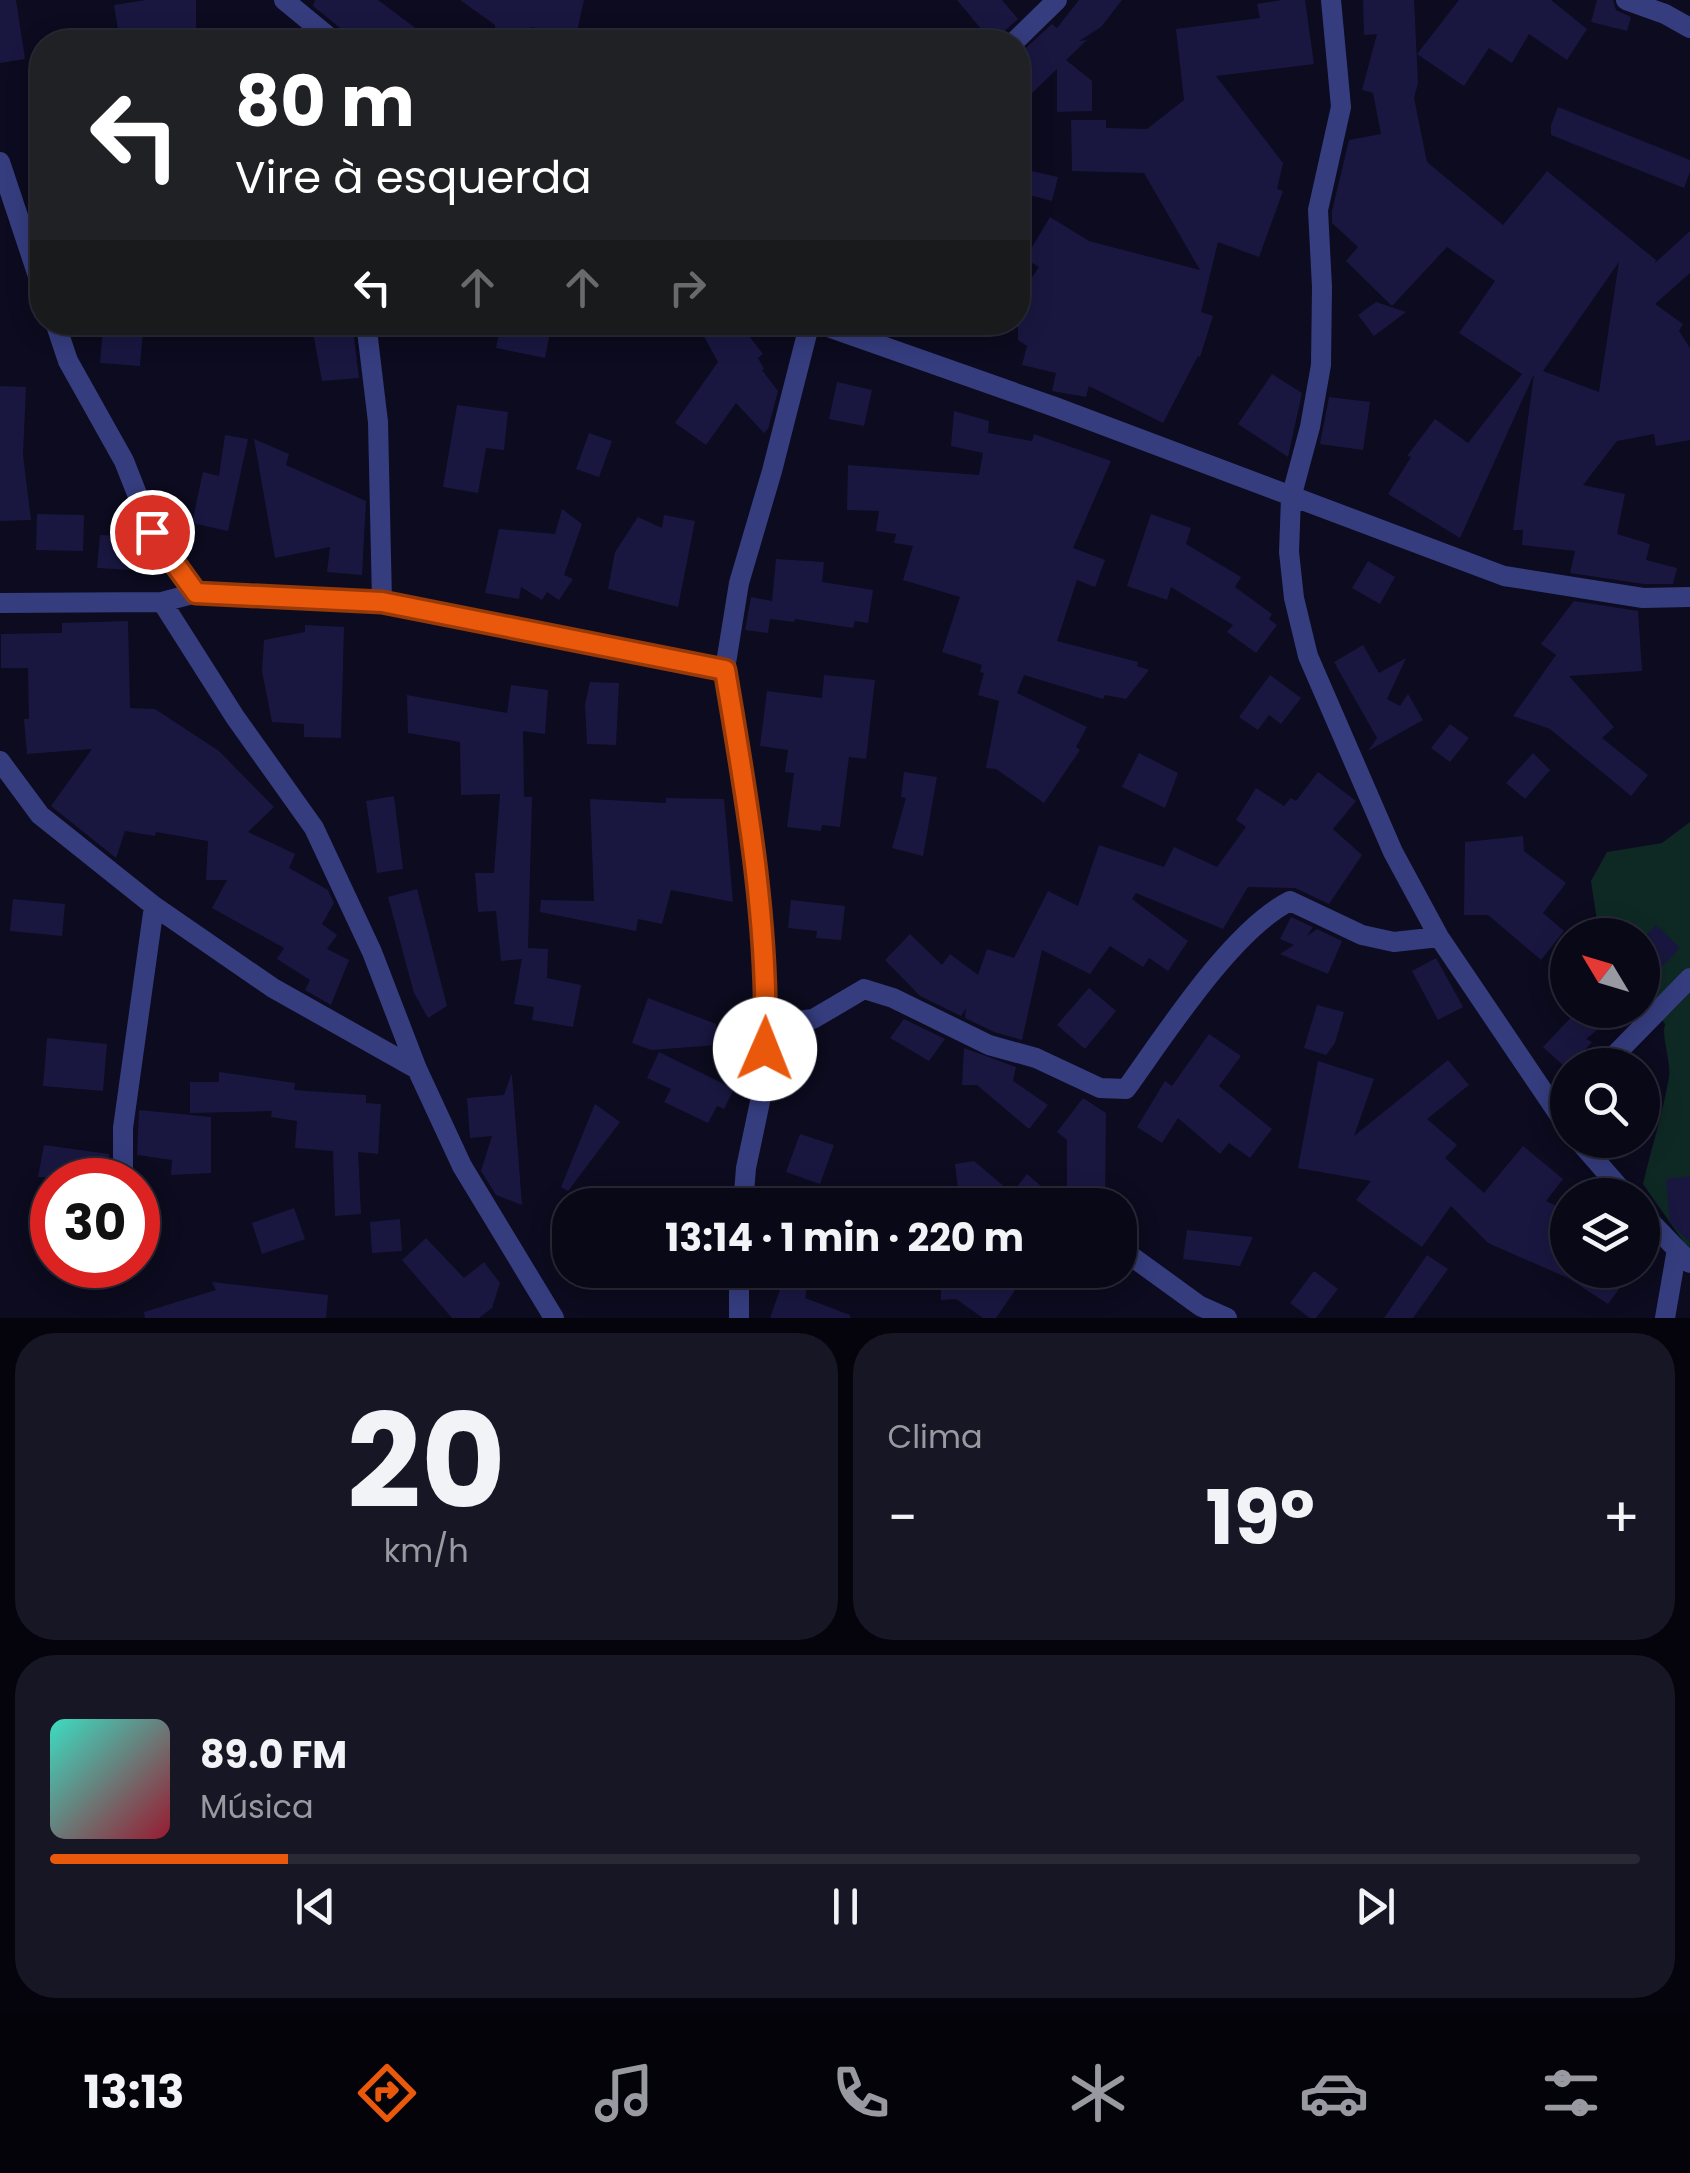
<!DOCTYPE html>
<html lang="pt">
<meta charset="utf-8">
<style>
:root{--surface:#090817;--page:#171624;--text:#f1f3f6;--muted:#999aa1;--line:#292936;--accent:#ea580c}
body{margin:0;font-family:Poppins,sans-serif;background:var(--page);color:var(--text);height:100vh;display:flex;flex-direction:column;font-size:38px;white-space:nowrap}
*{box-sizing:border-box;margin:0}
p{font-size:32px;color:var(--muted)}
.icon{flex:none;width:55px;height:55px;fill:none;stroke:currentColor;stroke-width:2;stroke-linecap:round;stroke-linejoin:round}
.map{position:relative;height:1318px;overflow:hidden}
.drawer{display:flex;flex-direction:column;gap:15px;padding:15px;background:#05040d;flex:1}
.drawer>*{flex:none}
.top-card{position:absolute;left:30px;top:30px;width:1000px;height:305px;border-radius:40px;box-shadow:0 5px 25px #0003,0 0 0 2px var(--line);background:#202124;color:#fff;overflow:hidden}
.needle{width:65px;rotate:308deg}
.controls{position:absolute;left:1550px;top:918px;display:grid;gap:20px}
.controls a{display:grid;place-items:center;width:110px;height:110px;border-radius:50%;background:var(--surface);box-shadow:0 5px 25px #0003,0 0 0 2px var(--line);font-size:50px}
.speed{position:absolute;left:30px;top:1158px;display:flex;gap:20px;font-size:50px;font-weight:700;text-align:center}
.speed>*{display:grid;place-content:center;width:130px;height:130px;border-radius:50%;background:var(--surface);box-shadow:0 5px 25px #0003,0 0 0 2px var(--line);line-height:1}
.speed .limit{border:15px solid #d22;background:#fff;color:#111}
.pin{position:absolute;display:grid;place-items:center;width:85px;height:85px;color:#fff;margin:-42px;border:5px solid #fff;border-radius:50%;box-shadow:0 2px 10px #0007}
.me{position:absolute;width:110px;margin:-55px;rotate:1deg;stroke-linejoin:round;filter:drop-shadow(0 0 8px #0008)}
.turn{display:flex;align-items:center;gap:35px;height:210px;padding:0 40px;font-size:45px}
.turn .icon{width:130px;height:130px;stroke-width:2.5}
.turn b{display:block;font-size:70px;line-height:85px}
.lanes{display:flex;align-items:center;height:95px;padding:0 40px;background:#0003;justify-content:center;gap:50px;direction:ltr}
.lanes .off{opacity:.35}
.big{font-size:75px;font-weight:700;line-height:1.1}
.drawer .tile{flex:1;display:flex;flex-direction:column;justify-content:center;gap:15px;min-width:0;padding:0 35px;border-radius:40px;background:var(--page)}
.drawer .dial{align-items:center;gap:0}
.dial b{font-size:130px;line-height:1}
.song{display:flex;align-items:center;gap:30px}
.cover{width:120px;height:120px;border-radius:15px;background:linear-gradient(135deg,hsl(170 70% 55%),hsl(350 70% 35%))}
.played{height:10px;border-radius:5px;background:linear-gradient(90deg,var(--accent) 15%,var(--line) 15%)}
.keys{display:flex;justify-content:space-around;direction:ltr}
.heat{display:flex;justify-content:space-between;align-items:center;font-size:55px;direction:ltr}
.drawer .tiles{flex:1;display:grid;gap:15px;grid-template-columns:1fr 1fr}
.tile:last-child{grid-column:span 2}
.trip{position:absolute;left:552px;top:1188px;width:585px;height:100px;border-radius:40px;background:var(--surface);box-shadow:0 5px 25px #0003,0 0 0 2px var(--line);font-weight:700;line-height:100px;text-align:center}
.tabs{display:flex;height:160px;justify-content:space-around;align-items:center;background:#040309;color:var(--muted)}
.tabs .icon{width:70px;height:70px}
.tabs .on{color:var(--accent)}
.tabs b{font-size:45px;color:var(--text)}
.map>svg:first-child{display:block}
.green{fill:#0e2924}
.building{fill:#191740;fill-rule:evenodd}
.lines{fill:none;stroke-linecap:round;stroke-linejoin:round}
.minor{stroke:#353d7f;stroke-width:20}
.route-casing{stroke:#983908;stroke-width:25}
.route{stroke:#ea580c;stroke-width:18}
</style>
<div class="map">
<svg width="1690" height="1318" viewBox="0 0 1690 1318">
<rect width="100%" height="100%" fill="#0c0b1f"/>
<path class="green" d="M 1690,822 L 1690,1251 L 1643,1184 C 1651,1149 1663,1113 1669,1077 C 1671,1059 1661,1037 1665,1024 L 1643,993 L 1642,935 L 1599,935 L 1591,881 L 1607,852 L 1662,843 Z"/>
<path class="building" d="M 0,0 L 16,0 L 25,59 L 0,63 Z
M 146,0 L 196,0 L 196,42 L 120,42 L 114,5 Z
M 315,0 L 378,0 L 434,42 L 349,42 L 344,31 L 313,6 Z
M 460,0 L 584,0 L 576,36 L 531,27 L 531,36 L 495,36 L 495,25 Z
M 957,0 L 1002,0 L 1018,19 L 992,42 Z
M 1079,0 L 1122,0 L 1101,27 L 1079,41 L 1087,40 L 1066,60 L 1092,81 L 1092,111 L 1057,112 L 1057,69 L 1031,94 L 1018,80 L 1018,55 L 1052,24 L 1057,28 Z
M 1282,0 L 1305,0 L 1314,64 L 1216,76 L 1283,163 L 1277,189 L 1283,191 L 1259,257 L 1218,242 L 1201,312 L 1213,316 L 1200,357 L 1198,356 L 1163,423 L 1089,386 L 1086,397 L 1052,391 L 1056,373 L 1022,365 L 1027,346 L 1018,340 L 1018,298 L 1039,267 L 1025,259 L 1050,217 L 1089,241 L 1200,270 L 1144,173 L 1072,171 L 1071,120 L 1106,120 L 1106,128 L 1147,129 L 1184,100 L 1176,29 L 1260,18 L 1257,4 Z
M 1363,0 L 1414,0 L 1418,83 L 1414,98 L 1427,162 L 1503,225 L 1547,171 L 1656,260 L 1655,263 L 1690,231 L 1690,273 L 1655,304 L 1683,324 L 1679,331 L 1690,348 L 1690,440 L 1656,446 L 1654,434 L 1617,441 L 1583,485 L 1625,494 L 1617,534 L 1650,544 L 1646,560 L 1677,568 L 1673,584 L 1644,584 L 1570,573 L 1575,551 L 1522,545 L 1523,530 L 1513,530 L 1534,374 L 1460,538 L 1388,494 L 1411,457 L 1407,456 L 1435,419 L 1468,443 L 1522,374 L 1459,333 L 1495,281 L 1447,247 L 1392,306 L 1346,261 L 1358,247 L 1332,223 L 1332,211 L 1349,140 L 1381,134 L 1373,93 L 1362,90 L 1377,34 L 1364,35 ZM 1619,262 L 1599,392 L 1543,371 Z
M 1459,0 L 1551,0 L 1587,29 L 1567,60 L 1529,34 L 1512,63 L 1489,48 L 1464,86 L 1417,54 Z
M 1597,0 L 1613,0 L 1616,10 L 1631,17 L 1627,31 L 1591,22 Z
M 1558,107 L 1690,160 L 1690,172 L 1684,188 L 1551,135 L 1551,125 Z
M 1018,168 L 1058,177 L 1052,201 L 1018,192 Z
M 1376,302 L 1406,312 L 1374,336 L 1358,315 Z
M 311,322 L 352,322 L 359,378 L 322,381 Z
M 501,322 L 552,322 L 545,358 L 496,348 Z
M 696,322 L 738,322 L 763,354 L 758,358 L 764,369 L 762,370 L 778,391 L 768,429 L 764,433 L 736,403 L 706,445 L 675,423 L 718,362 Z
M 103,328 L 143,331 L 140,366 L 100,363 Z
M 1272,374 L 1302,393 L 1288,457 L 1238,424 Z
M 837,382 L 872,390 L 864,426 L 829,419 Z
M 0,386 L 26,387 L 23,455 L 31,520 L 0,521 Z
M 1329,397 L 1370,402 L 1363,450 L 1320,444 Z
M 457,405 L 508,412 L 504,450 L 486,448 L 478,493 L 443,487 Z
M 954,411 L 989,421 L 988,433 L 1032,441 L 1034,434 L 1111,461 L 1073,548 L 1105,560 L 1095,587 L 1077,580 L 1057,641 L 1138,662 L 1137,666 L 1149,670 L 1126,699 L 1105,695 L 1103,699 L 1024,675 L 1017,693 L 1087,727 L 1076,747 L 1080,750 L 1044,803 L 996,769 L 986,768 L 999,701 L 978,695 L 984,673 L 980,672 L 982,665 L 942,652 L 960,597 L 903,580 L 913,546 L 894,543 L 896,534 L 876,531 L 879,511 L 847,510 L 848,465 L 979,475 L 983,453 L 951,446 Z
M 589,433 L 612,441 L 599,477 L 576,469 Z
M 225,435 L 248,439 L 228,531 L 192,523 L 203,472 L 219,476 Z
M 254,439 L 289,454 L 286,465 L 366,501 L 362,575 L 327,572 L 330,547 L 275,558 Z
M 562,509 L 582,524 L 564,575 L 573,579 L 559,600 L 547,592 L 542,600 L 521,587 L 519,599 L 485,593 L 499,529 L 555,534 Z
M 37,514 L 84,515 L 83,551 L 36,550 Z
M 1151,514 L 1191,528 L 1186,544 L 1241,577 L 1235,587 L 1272,614 L 1269,619 L 1277,625 L 1256,653 L 1227,632 L 1233,625 L 1171,587 L 1167,600 L 1127,586 Z
M 664,515 L 695,521 L 678,607 L 608,589 L 615,552 L 638,517 L 662,528 Z
M 100,535 L 134,537 L 132,570 L 97,568 Z
M 776,559 L 824,562 L 822,582 L 873,590 L 868,623 L 855,621 L 853,628 L 795,619 L 794,622 L 770,619 L 768,633 L 745,630 L 751,597 L 772,601 Z
M 1368,561 L 1395,577 L 1380,604 L 1352,588 Z
M 1574,601 L 1638,611 L 1642,671 L 1569,676 L 1614,727 L 1602,738 L 1648,775 L 1631,796 L 1550,729 L 1513,716 L 1556,655 L 1541,644 Z
M 128,621 L 130,708 L 155,709 L 219,751 L 274,807 L 248,832 L 295,854 L 289,868 L 328,890 L 334,903 L 322,924 L 337,935 L 327,949 L 349,960 L 331,1005 L 305,990 L 310,980 L 277,959 L 284,948 L 212,908 L 227,880 L 206,880 L 208,841 L 156,832 L 155,836 L 125,831 L 116,858 L 51,806 L 92,749 L 27,754 L 24,719 L 29,719 L 28,668 L 1,668 L 1,634 L 62,633 L 62,623 Z
M 305,625 L 344,627 L 341,738 L 304,737 L 304,724 L 272,722 L 262,671 L 264,640 L 305,632 Z
M 1363,645 L 1379,673 L 1406,658 L 1387,699 L 1400,706 L 1408,694 L 1423,720 L 1368,751 L 1377,738 L 1334,662 Z
M 824,675 L 875,680 L 866,759 L 849,757 L 840,827 L 822,825 L 821,831 L 787,827 L 794,773 L 785,772 L 788,750 L 760,746 L 767,691 L 822,698 Z
M 1270,675 L 1301,698 L 1281,724 L 1269,715 L 1258,730 L 1239,717 Z
M 590,682 L 619,683 L 616,745 L 587,744 L 585,704 Z
M 511,685 L 548,690 L 545,734 L 523,731 L 524,797 L 532,797 L 528,948 L 548,949 L 547,978 L 581,985 L 573,1027 L 532,1020 L 534,1007 L 514,1004 L 522,959 L 501,961 L 496,911 L 478,912 L 475,873 L 494,873 L 500,794 L 461,795 L 460,742 L 408,733 L 407,695 L 507,713 Z
M 1450,724 L 1469,738 L 1450,762 L 1431,748 Z
M 1139,753 L 1178,773 L 1165,808 L 1122,787 Z
M 1533,753 L 1550,770 L 1525,799 L 1506,783 Z
M 904,772 L 937,777 L 923,856 L 892,848 L 906,798 L 901,797 Z
M 1318,772 L 1356,801 L 1333,829 L 1362,855 L 1329,904 L 1295,888 L 1248,887 L 1223,929 L 1136,893 L 1132,899 L 1188,941 L 1168,971 L 1149,958 L 1143,967 L 1110,946 L 1090,974 L 1042,950 L 1022,1040 L 994,1032 L 965,1018 L 966,1008 L 961,1016 L 920,996 L 885,960 L 910,934 L 942,965 L 950,954 L 978,975 L 987,949 L 1014,958 L 1048,891 L 1078,906 L 1099,845 L 1164,867 L 1174,847 L 1217,867 L 1246,827 L 1236,820 L 1256,788 L 1284,806 L 1291,798 L 1296,801 Z
M 394,796 L 403,869 L 377,873 L 366,801 Z
M 666,798 L 724,799 L 733,902 L 671,890 L 662,924 L 638,919 L 636,931 L 540,912 L 541,900 L 594,901 L 590,799 L 666,803 Z
M 1523,836 L 1524,851 L 1566,883 L 1543,913 L 1564,931 L 1541,960 L 1488,915 L 1464,915 L 1465,842 Z
M 417,889 L 447,1006 L 428,1018 L 414,993 L 388,897 Z
M 13,899 L 65,904 L 62,936 L 10,931 Z
M 791,900 L 845,906 L 841,940 L 816,938 L 817,931 L 788,928 Z
M 1291,917 L 1313,927 L 1307,936 L 1317,929 L 1342,941 L 1328,974 L 1280,954 L 1294,945 L 1280,939 Z
M 1656,925 L 1680,948 L 1642,988 L 1642,939 Z
M 1436,958 L 1463,1007 L 1438,1020 L 1412,971 Z
M 1089,988 L 1116,1011 L 1085,1049 L 1057,1025 Z
M 648,998 L 716,1024 L 717,1045 L 651,1050 L 632,1043 Z
M 1317,1005 L 1344,1012 L 1335,1043 L 1326,1055 L 1304,1048 Z
M 1578,1010 L 1622,1010 L 1586,1039 L 1592,1042 L 1567,1069 L 1543,1047 Z
M 904,1019 L 945,1039 L 929,1061 L 890,1038 Z
M 1209,1034 L 1241,1056 L 1219,1086 L 1272,1129 L 1250,1158 L 1229,1143 L 1220,1154 L 1178,1118 L 1162,1143 L 1137,1127 L 1165,1081 L 1172,1086 Z
M 47,1038 L 107,1044 L 103,1091 L 43,1086 Z
M 964,1048 L 1016,1067 L 1013,1081 L 1048,1105 L 1029,1129 L 977,1085 L 962,1085 Z
M 659,1052 L 734,1089 L 724,1109 L 717,1106 L 708,1123 L 664,1102 L 671,1089 L 647,1078 Z
M 1448,1060 L 1469,1085 L 1427,1119 L 1457,1145 L 1445,1158 L 1484,1193 L 1523,1146 L 1563,1179 L 1546,1201 L 1568,1211 L 1568,1270 L 1633,1270 L 1608,1304 L 1568,1278 L 1488,1243 L 1451,1206 L 1422,1247 L 1356,1200 L 1371,1181 L 1298,1168 L 1318,1061 L 1374,1079 L 1354,1136 Z
M 219,1072 L 295,1083 L 294,1090 L 366,1095 L 366,1103 L 381,1104 L 378,1154 L 358,1152 L 361,1214 L 335,1216 L 333,1151 L 295,1148 L 297,1121 L 271,1117 L 272,1111 L 190,1113 L 190,1082 L 219,1082 Z
M 511,1075 L 512,1075 L 522,1205 L 496,1195 L 481,1171 L 492,1136 L 470,1138 L 467,1098 L 504,1095 Z
M 1083,1098 L 1106,1113 L 1105,1203 L 1067,1203 L 1067,1140 L 1057,1132 Z
M 595,1104 L 620,1122 L 568,1191 L 561,1187 Z
M 139,1110 L 211,1117 L 211,1173 L 171,1175 L 172,1160 L 137,1155 Z
M 800,1134 L 834,1145 L 820,1184 L 786,1172 Z
M 44,1145 L 109,1154 L 106,1180 L 38,1177 Z
M 974,1161 L 1012,1193 L 1027,1174 L 1063,1205 L 977,1205 L 958,1189 L 955,1164 Z
M 1690,1176 L 1690,1243 L 1670,1222 L 1666,1179 Z
M 294,1208 L 305,1239 L 262,1254 L 252,1223 Z
M 400,1219 L 402,1251 L 372,1253 L 370,1222 Z
M 1187,1230 L 1253,1237 L 1240,1266 L 1183,1259 Z
M 426,1238 L 464,1278 L 484,1262 L 500,1283 L 492,1308 L 479,1318 L 452,1318 L 402,1260 Z
M 1427,1255 L 1448,1269 L 1413,1318 L 1384,1318 Z
M 787,1270 L 810,1270 L 805,1298 L 850,1315 L 850,1318 L 770,1318 Z
M 919,1270 L 1029,1270 L 996,1318 L 983,1318 L 956,1299 L 941,1300 L 941,1290 Z
M 1314,1271 L 1338,1289 L 1316,1318 L 1310,1318 L 1290,1303 Z
M 212,1282 L 328,1295 L 326,1318 L 145,1318 L 144,1312 L 216,1290 Z"/>
<g class="lines">
<path class="minor" d="M 284,0 L 335,42
M 1331,0 L 1341,107 L 1318,210 L 1322,287 L 1321,365 L 1310,427 L 1291,498 L 1289,552 L 1294,598 L 1308,656 L 1393,852 L 1439,937 L 1568,1128
M 1626,0 L 1665,14 L 1690,28
M 1014,42 L 1057,0
M 0,162 L 42,288
M 55,322 L 68,361 L 124,461 L 152,532 L 196,593
M 366,322 L 378,422 L 382,601
M 814,322 L 1055,407 L 1504,576 L 1643,598 L 1690,597
M 162,602 L 235,717 L 314,828 L 372,952 L 417,1069 L 462,1166 L 554,1318
M 0,603 L 162,602 L 196,593 L 382,601 L 725,669
M 0,761 L 40,815 L 154,906 L 273,988 L 417,1069
M 766,1025 L 813,1019 L 864,989 L 893,998 L 989,1045 L 1036,1058 L 1100,1088 L 1126,1089 C 1165,1035 1232,930 1290,901 L 1362,935 L 1394,942 L 1439,937
M 1605,1065 L 1690,978
M 1578,1140 L 1626,1195
M 123,1180 L 123,1128 L 154,906
M 743,1205 L 746,1168 L 761,1097 L 766,968 L 751,829 L 725,669 L 739,583 L 772,471 L 810,322
M 1642,1213 L 1690,1263
M 1120,1248 L 1200,1306 L 1227,1318
M 739,1270 L 739,1318
M 1665,1318 L 1677,1249"/>
</g>
<g class="lines">
<defs>
<path id="route" d="M 152,532 L 196,593 L 382,602 L 725,670 C 746,795 769,921 765,1049"/>
</defs>
<use href="#route" class="route-casing"/>
<use href="#route" class="route"/>
</g>
</svg>
<div class="controls">
<a><svg class="needle" viewBox="-14 -14 28 28"><path d="M0-13l5 13h-10z" fill="#e53935"/><path d="M0 13l5-13h-10z" fill="#999aa1"/></svg></a>
<a><svg class="icon" aria-label="search" viewBox="0 0 24 24"><circle cx="10" cy="10" r="6"/><path d="M15 15l6 6"/></svg></a>
<a><svg class="icon" aria-label="layers" viewBox="0 0 24 24"><path d="M12 4l9 5-9 5-9-5zM3 14l9 5 9-5"/></svg></a>
</div>
<div class="speed"><div class="limit">30</div></div>
<div class="pin" style="left:152px;top:532px;background:#d93025"><svg class="icon" aria-label="arrive" viewBox="0 0 24 24"><path d="M6 21V4h12l-3 4 3 4H6"/></svg></div>
<svg class="me" style="left:765px;top:1049px" viewBox="-20 -20 40 40"><circle r="19" fill="#fff"/><path d="M0-13L10 11 0 6-10 11z" fill="#ea580c"/></svg>
<div class="trip">13:14 · 1 min · 220 m</div>
<div class="top-card">
<div class="turn"><svg class="icon" aria-label="left" viewBox="0 0 24 24"><path d="M17 20v-9H6M10 6l-5 5 5 5"/></svg><div><b>80 m</b>Vire à esquerda</div></div>
<div class="lanes"><svg class="icon" aria-label="left" viewBox="0 0 24 24"><path d="M17 20v-9H6M10 6l-5 5 5 5"/></svg><svg class="icon off" aria-label="ahead" viewBox="0 0 24 24"><path d="M12 20V5M6 11l6-6 6 6"/></svg><svg class="icon off" aria-label="ahead" viewBox="0 0 24 24"><path d="M12 20V5M6 11l6-6 6 6"/></svg><svg class="icon off" aria-label="right" viewBox="0 0 24 24"><path d="M7 20v-9h11M14 6l5 5-5 5"/></svg></div>
</div>
</div>
<section class="drawer">
<div class="tiles">
<div class="tile dial"><b>20</b><p>km/h</p></div>
<div class="tile"><p>Clima</p>
<div class="heat"><a>−</a><b class="big">19°</b><a>+</a></div>
</div>
<div class="tile">
<div class="song"><i class="cover"></i><div><b>89.0 FM</b><p>Música</p></div></div>
<div class="played"></div>
<div class="keys"><svg class="icon" aria-label="previous" viewBox="0 0 24 24"><path d="M18 5L8 12l10 7zM5 5v14"/></svg><svg class="icon" aria-label="pause" viewBox="0 0 24 24"><path d="M8 5v14M16 5v14"/></svg><svg class="icon" aria-label="next" viewBox="0 0 24 24"><path d="M6 5l10 7-10 7zM19 5v14"/></svg></div>
</div>
</div>
</section>
<nav class="tabs">
<b>13:13</b>
<svg class="icon on" aria-label="directions" viewBox="0 0 24 24"><path d="M12 3l9 9-9 9-9-9zM9 14v-3h6M13 9l2 2-2 2"/></svg>
<svg class="icon" aria-label="music" viewBox="0 0 24 24"><path d="M9 18V5l10-2v13"/><circle cx="6" cy="18" r="3"/><circle cx="16" cy="16" r="3"/></svg>
<svg class="icon" aria-label="phone" viewBox="0 0 24 24"><path d="M5 4h4l2 5-3 2q2 4 5 5l2-3 5 2v4C11 20 4 13 5 4z"/></svg>
<svg class="icon" aria-label="climate" viewBox="0 0 24 24"><path d="M12 3v18M4 7l16 10M4 17L20 7"/></svg>
<svg class="icon" aria-label="car" viewBox="0 0 24 24"><path d="M5 17H2v-5l4-1 3-4h7l3 4 3 1v5h-3M9 17h6M6 11h13"/><circle cx="7" cy="17" r="2"/><circle cx="17" cy="17" r="2"/></svg>
<svg class="icon" aria-label="filters" viewBox="0 0 24 24"><path d="M4 7h16M4 17h16"/><circle cx="9" cy="7" r="2"/><circle cx="15" cy="17" r="2"/></svg>
</nav>
